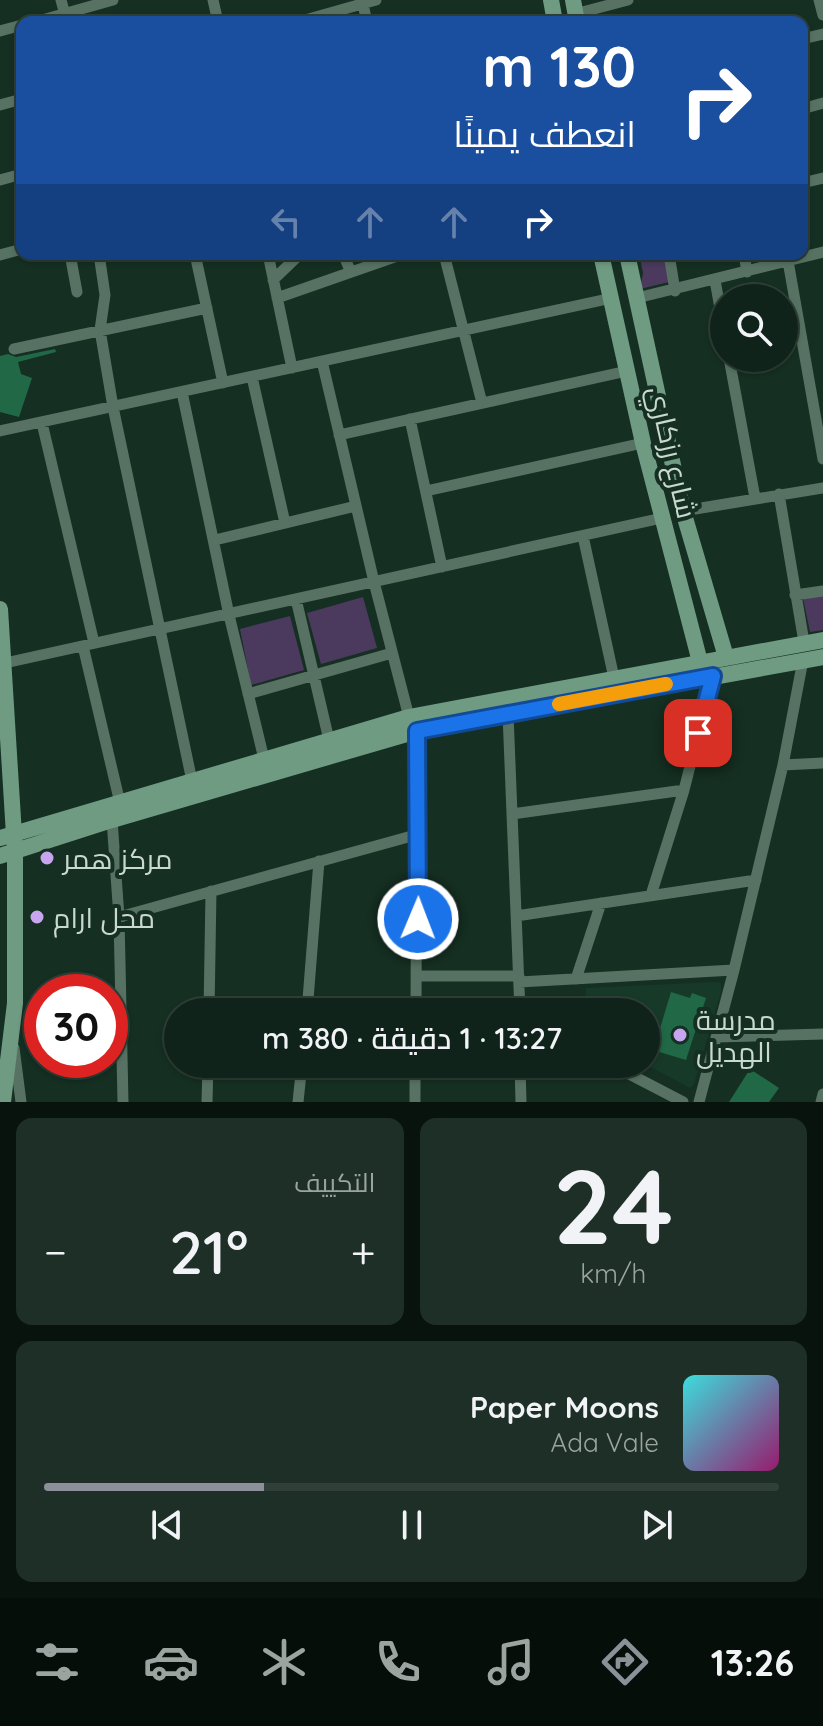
<!DOCTYPE html>
<html lang="ar">
<meta charset="utf-8">
<style>
:root{--surface:#10231a;--page:#1e2f27;--text:#f1f3f6;--muted:#9ca4a2;--line:#304039;--accent:#8c9099}
body{margin:0;font-family:Quicksand,Cairo,sans-serif;background:var(--page);color:var(--text);direction:rtl;height:100vh;display:flex;flex-direction:column;font-size:30px;white-space:nowrap}
*{box-sizing:border-box;margin:0}
p{font-size:26px;color:var(--muted)}
.icon{flex:none;width:44px;height:44px;fill:none;stroke:currentColor;stroke-width:2;stroke-linecap:round;stroke-linejoin:round}
.map{position:relative;height:1102px;overflow:hidden;direction:ltr}
.details{display:flex;flex-direction:column;gap:16px;padding:16px;background:#09130e;flex:1}
.details>*{flex:none}
.top-card{position:absolute;left:16px;top:16px;width:792px;height:244px;border-radius:16px;box-shadow:0 2px 6px #0004,0 0 0 2px var(--line);direction:rtl;background:#1a4fa0;color:#fff;overflow:hidden}
.fabs{position:absolute;left:710px;top:284px;display:grid;gap:16px}
.fabs a{display:grid;place-items:center;width:88px;height:88px;border-radius:50%;background:var(--surface);box-shadow:0 2px 6px #0004,0 0 0 2px var(--line);font-size:40px}
.speed{position:absolute;left:24px;top:974px;display:flex;gap:16px;font-size:40px;font-weight:700;text-align:center}
.speed>*{display:grid;place-content:center;width:104px;height:104px;border-radius:50%;background:var(--surface);box-shadow:0 2px 6px #0004,0 0 0 2px var(--line);line-height:1}
.speed .limit{border:12px solid #d22;background:#fff;color:#111}
.pin{position:absolute;display:grid;place-items:center;width:68px;height:68px;color:#fff;margin:-34px;border-radius:16px;box-shadow:0 4px 12px #0006}
.me{position:absolute;width:88px;margin:-44px;rotate:1deg;stroke-linejoin:round;filter:drop-shadow(0 0 6px #0008)}
.turn{display:flex;align-items:center;gap:28px;height:168px;padding:0 40px;font-size:36px}
.turn .icon{width:104px;height:104px;stroke-width:2.5}
.turn b{display:block;font-size:56px;line-height:68px}
.lanes{display:flex;align-items:center;height:76px;padding:0 40px;background:#0003;justify-content:center;gap:40px;direction:ltr}
.lanes .off{opacity:.35}
.big{font-size:60px;font-weight:600;line-height:1.1}
.details .card{flex:1;display:flex;flex-direction:column;justify-content:center;gap:12px;min-width:0;padding:0 28px;border-radius:16px;background:var(--page)}
.details .dial{align-items:center;gap:0}
.dial b{font-size:104px;line-height:1}
.song{display:flex;align-items:center;gap:24px}
.cover{width:96px;height:96px;border-radius:12px;background:linear-gradient(135deg,hsl(180 70% 55%),hsl(320 70% 35%))}
.played{height:8px;border-radius:4px;background:linear-gradient(90deg,var(--accent) 30%,var(--line) 30%)}
.keys{display:flex;justify-content:space-around;direction:ltr}
.heat{display:flex;justify-content:space-between;align-items:center;font-size:44px;direction:ltr}
.details .tiles{flex:1;display:grid;gap:16px;grid-template-columns:1fr 1fr}
.card:last-child{grid-column:span 2}
.trip{position:absolute;left:164px;top:998px;width:496px;height:80px;border-radius:40px;background:var(--surface);box-shadow:0 2px 6px #0004,0 0 0 2px var(--line);font-weight:600;line-height:80px;text-align:center;direction:rtl}
.dock{display:flex;height:128px;justify-content:space-around;align-items:center;background:#060e0a;color:var(--muted)}
.dock .icon{width:56px;height:56px}
.dock .on{color:var(--accent)}
.dock b{font-size:36px;color:var(--text)}
.map>svg:first-child{display:block}
.built{fill:#173928}
.green{fill:#4b3a5e}
.building{fill:#216847}
.lines{fill:none;stroke-linecap:round;stroke-linejoin:round}
.street{stroke:#577262;stroke-width:11}
.secondary{stroke:#6f9b82;stroke-width:16}
.route-casing{stroke:#114b97;stroke-width:20}
.route{stroke:#1a73e8;stroke-width:14}
.slow{stroke:#f59e0b;stroke-width:14}
.poi-dot{fill:#c8a6ef;stroke:#152f22;stroke-width:3}
.labels{text-anchor:middle;dominant-baseline:central;stroke-width:8;stroke-linejoin:round;paint-order:stroke}
.street-label{font-size:28px;fill:#cad9d0;stroke:#152f22}
.poi-label{font-size:28px;fill:#cad9d0;stroke:#152f22;text-anchor:start}
</style>
<div class="map">
<svg width="823" height="1102" viewBox="0 0 823 1102">
<rect width="100%" height="100%" fill="#152f22"/>
<path class="built" d="M 715,982 L 721,983 L 721,992 L 694,1084 L 690,1088 L 645,1064 L 646,1012 L 585,1012 L 586,988 Z"/>
<path class="green" d="M 639,254 L 664,254 L 669,282 L 640,289 L 643,273 Z
M 823,595 L 823,630 L 810,632 L 803,598 Z
M 363,597 L 377,648 L 321,664 L 307,613 Z
M 290,616 L 304,670 L 251,685 L 240,629 Z"/>
<path class="building" d="M 55,349 L 56,352 L 18,362 L 21,374 L 32,378 L 19,417 L 0,412 L 0,356 L 8,354 L 16,357 Z
M 671,992 L 690,998 L 692,993 L 706,998 L 686,1060 L 646,1048 L 646,1031 L 658,1035 Z
M 750,1069 L 779,1088 L 769,1102 L 729,1102 Z"/>
<g class="lines">
<path class="street" d="M 61,0 L 67,22
M 213,0 L 218,22
M 362,0 L 367,22
M 819,0 L 823,15
M 575,14 L 628,0
M 35,22 L 113,0
M 298,22 L 376,0
M 0,31 L 22,25
M 802,39 L 823,34
M 0,105 L 22,99
M 802,109 L 823,103
M 0,180 L 22,174
M 802,183 L 823,178
M 70,254 L 77,292
M 99,254 L 105,295 L 100,330 L 113,407 L 192,781
M 195,254 L 223,383
M 268,254 L 292,368
M 343,254 L 350,270
M 444,254 L 482,403
M 669,254 L 675,291
M 744,254 L 747,272
M 0,255 L 22,249
M 788,261 L 823,459
M 273,280 L 300,254
M 715,280 L 724,331
M 277,298 L 403,254
M 637,298 L 823,252
M 14,349 L 207,308
M 729,358 L 755,498
M 322,361 L 374,582 L 409,717
M 252,377 L 285,523
M 182,392 L 229,615 L 264,759
M 410,419 L 442,567
M 42,423 L 94,643
M 0,431 L 612,298
M 339,435 L 627,371
M 426,491 L 643,443
M 779,494 L 804,642
M 683,511 L 823,488
M 583,536 L 614,678
M 215,540 L 356,506
M 795,595 L 823,591
M 296,599 L 329,740
M 83,646 L 120,803
M 5,663 L 662,518
M 248,694 L 392,653
M 508,714 L 520,1012
M 783,765 L 823,763
M 512,814 L 684,790
M 112,820 L 119,917 L 123,1102
M 651,895 L 684,790 L 713,676
M 516,916 L 756,880
M 119,917 L 419,834
M 417,976 L 519,976
M 576,979 L 601,903
M 519,982 L 734,970
M 209,1012 L 211,891
M 307,1012 L 319,861
M 416,1012 L 417,731
M 716,1037 L 823,1034
M 14,1048 L 21,1102
M 520,1064 L 521,1102
M 610,1064 L 683,1102
M 302,1073 L 415,1071
M 207,1102 L 208,1064
M 298,1102 L 302,1064
M 415,1102 L 415,1065
M 699,1102 L 734,970 L 783,765 L 803,660
M 821,1102 L 823,1094"/>
<path class="secondary" d="M 551,0 L 555,22
M 573,0 L 577,22
M 601,254 L 643,443 L 700,662
M 627,254 L 683,511 L 726,657
M 0,609 L 15,851 L 15,1003 L 3,1102
M 0,838 L 409,717 L 823,640
M 0,856 L 112,820 L 417,731 L 823,657"/>
</g>
<g class="lines">
<defs>
<path id="route" d="M 418,919 L 417,731 L 713,676 L 698,733"/>
</defs>
<use href="#route" class="route-casing"/>
<use href="#route" class="route"/>
<path class="slow" d="M 559,704 L 666,684"/>
</g>
<g class="poi-dot">
<circle cx="47" cy="858" r="8"/>
<circle cx="37" cy="917" r="8"/>
<circle cx="680" cy="1035" r="8"/>
</g>
<g class="labels">
<g class="street-label">
<text transform="translate(673 452) rotate(77)">شارع رزكاري</text>
</g>
<g class="poi-label">
<text x="63" y="858">مركز همر</text>
<text x="53" y="917">محل ارام</text>
<text x="696" y="1019">مدرسة<tspan x="696" dy="32">الهديل</tspan></text>
</g>
</g>
</svg>
<div class="fabs">
<a><svg class="icon" aria-label="search" viewBox="0 0 24 24"><circle cx="10" cy="10" r="6"/><path d="M15 15l6 6"/></svg></a>
</div>
<div class="speed"><div class="limit">30</div></div>
<div class="pin" style="left:698px;top:733px;background:#d93025"><svg class="icon" aria-label="arrive" viewBox="0 0 24 24"><path d="M6 21V4h12l-3 4 3 4H6"/></svg></div>
<svg class="me" style="left:418px;top:919px" viewBox="-20 -20 40 40"><circle r="17" fill="#1a73e8" stroke="#fff" stroke-width="3"/><path d="M0-11L8 9 0 5-8 9z" fill="#fff"/></svg>
<div class="trip">13:27 · 1 دقيقة · 380 m</div>
<div class="top-card">
<div class="turn"><svg class="icon" aria-label="right" viewBox="0 0 24 24"><path d="M7 20v-9h11M14 6l5 5-5 5"/></svg><div><b>130 m</b>انعطف يمينًا</div></div>
<div class="lanes"><svg class="icon off" aria-label="left" viewBox="0 0 24 24"><path d="M17 20v-9H6M10 6l-5 5 5 5"/></svg><svg class="icon off" aria-label="ahead" viewBox="0 0 24 24"><path d="M12 20V5M6 11l6-6 6 6"/></svg><svg class="icon off" aria-label="ahead" viewBox="0 0 24 24"><path d="M12 20V5M6 11l6-6 6 6"/></svg><svg class="icon" aria-label="right" viewBox="0 0 24 24"><path d="M7 20v-9h11M14 6l5 5-5 5"/></svg></div>
</div>
</div>
<section class="details">
<div class="tiles">
<div class="card dial"><b>24</b><p>km/h</p></div>
<div class="card"><p>التكييف</p>
<div class="heat"><a>−</a><b class="big">21°</b><a>+</a></div>
</div>
<div class="card">
<div class="song"><i class="cover"></i><div><b>Paper Moons</b><p>Ada Vale</p></div></div>
<div class="played"></div>
<div class="keys"><svg class="icon" aria-label="previous" viewBox="0 0 24 24"><path d="M18 5L8 12l10 7zM5 5v14"/></svg><svg class="icon" aria-label="pause" viewBox="0 0 24 24"><path d="M8 5v14M16 5v14"/></svg><svg class="icon" aria-label="next" viewBox="0 0 24 24"><path d="M6 5l10 7-10 7zM19 5v14"/></svg></div>
</div>
</div>
</section>
<nav class="dock">
<b>13:26</b>
<svg class="icon on" aria-label="directions" viewBox="0 0 24 24"><path d="M12 3l9 9-9 9-9-9zM9 14v-3h6M13 9l2 2-2 2"/></svg>
<svg class="icon" aria-label="music" viewBox="0 0 24 24"><path d="M9 18V5l10-2v13"/><circle cx="6" cy="18" r="3"/><circle cx="16" cy="16" r="3"/></svg>
<svg class="icon" aria-label="phone" viewBox="0 0 24 24"><path d="M5 4h4l2 5-3 2q2 4 5 5l2-3 5 2v4C11 20 4 13 5 4z"/></svg>
<svg class="icon" aria-label="climate" viewBox="0 0 24 24"><path d="M12 3v18M4 7l16 10M4 17L20 7"/></svg>
<svg class="icon" aria-label="car" viewBox="0 0 24 24"><path d="M5 17H2v-5l4-1 3-4h7l3 4 3 1v5h-3M9 17h6M6 11h13"/><circle cx="7" cy="17" r="2"/><circle cx="17" cy="17" r="2"/></svg>
<svg class="icon" aria-label="filters" viewBox="0 0 24 24"><path d="M4 7h16M4 17h16"/><circle cx="9" cy="7" r="2"/><circle cx="15" cy="17" r="2"/></svg>
</nav>
